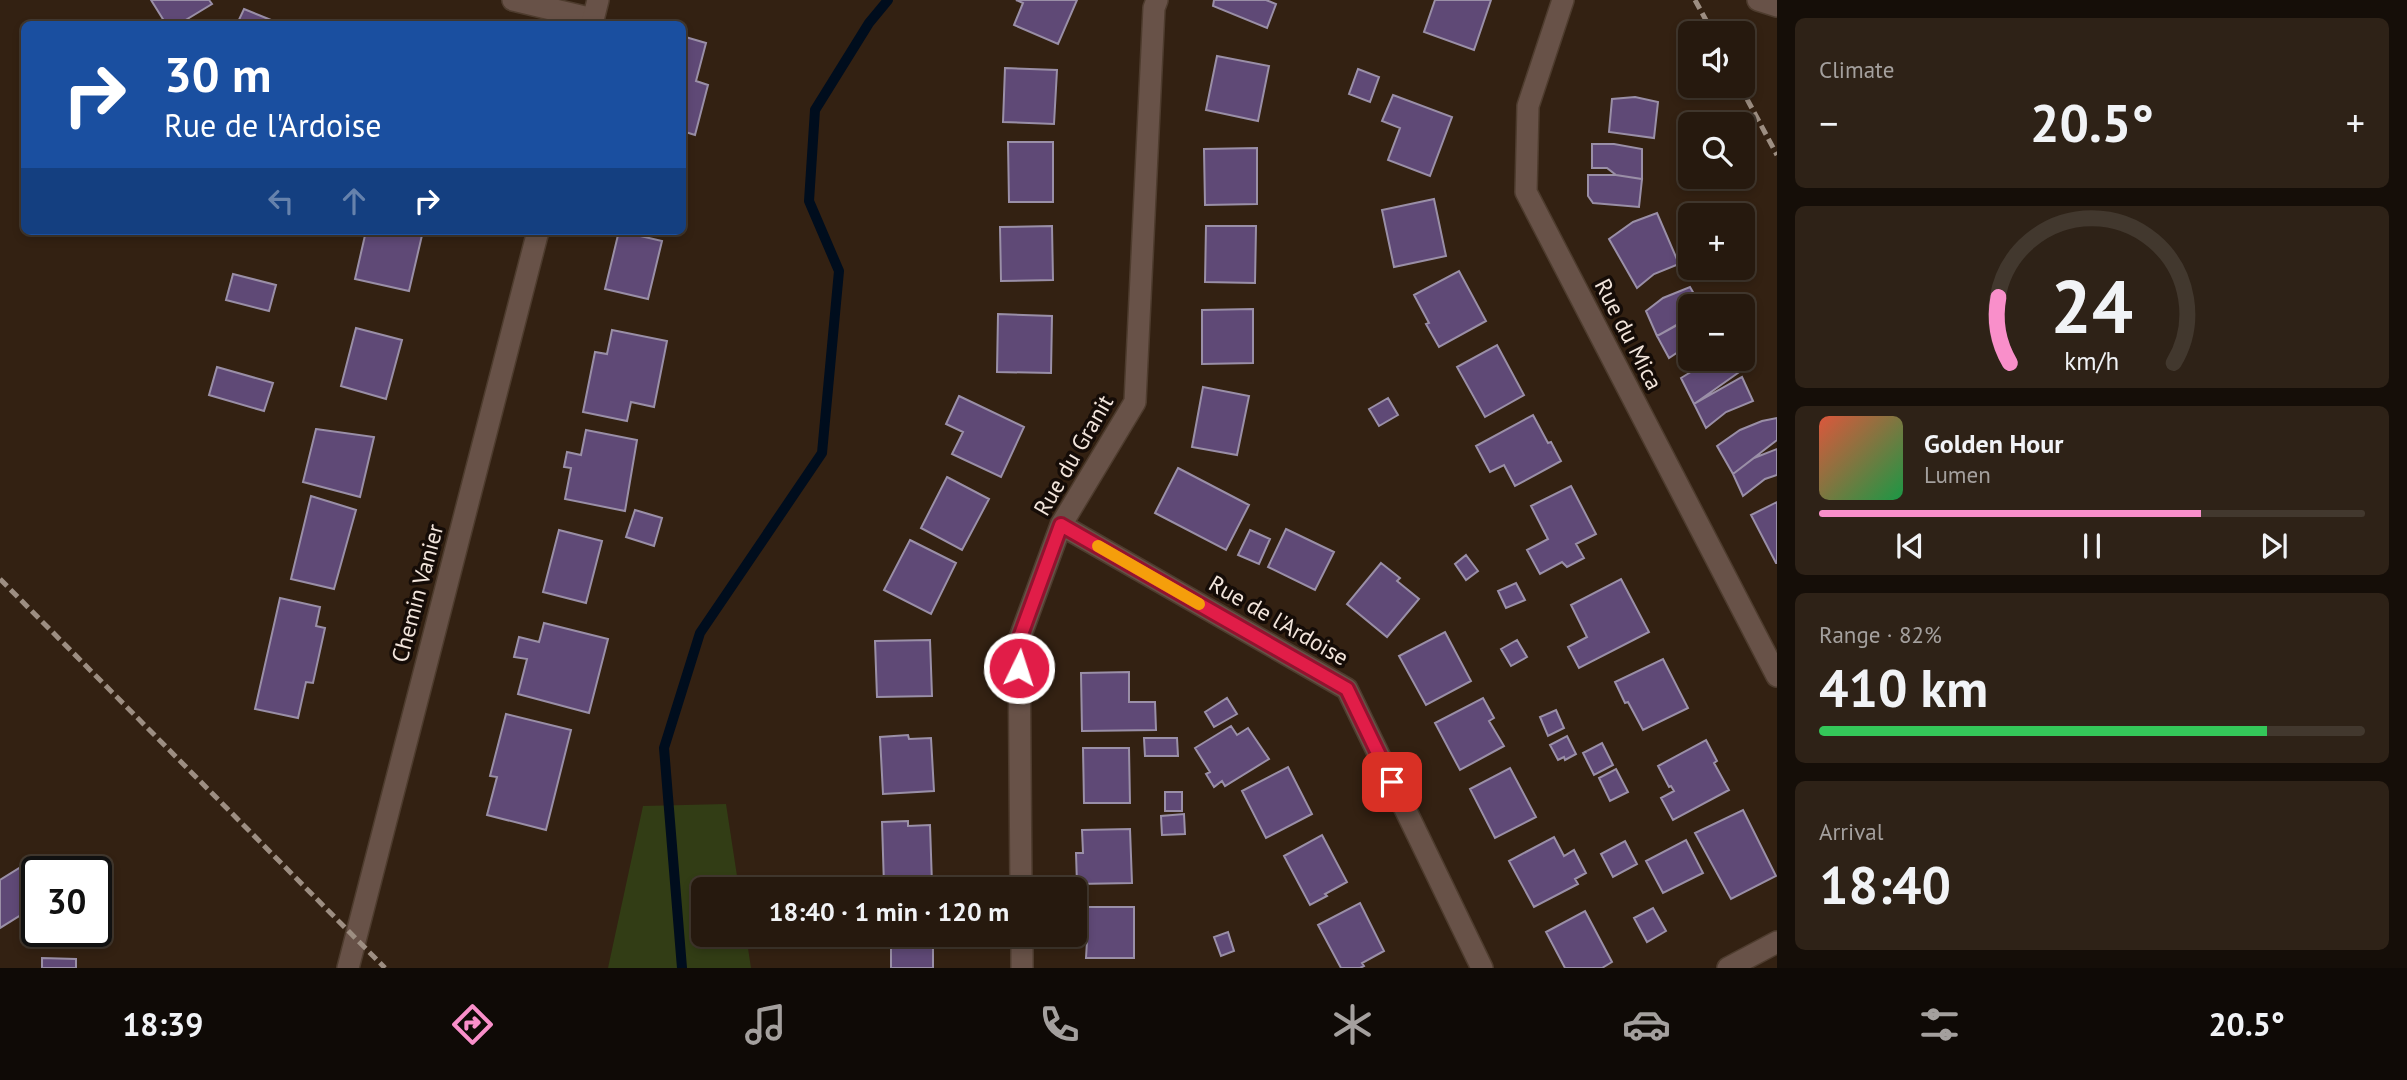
<!DOCTYPE html>
<meta charset="utf-8">
<style>
:root{--surface:#26190e;--page:#2e2217;--text:#f1f3f6;--muted:#a4a09e;--line:#42382e;--accent:#f98fca}
body{margin:0;font-family:"PT Sans",sans-serif;background:var(--page);color:var(--text);height:100vh;display:flex;flex-direction:column;font-size:26px;white-space:nowrap}
*{box-sizing:border-box;margin:0}
p{font-size:23px;color:var(--muted)}
.icon{flex:none;width:38px;height:38px;fill:none;stroke:currentColor;stroke-width:2;stroke-linecap:round;stroke-linejoin:round}
.map{position:relative;flex:1;overflow:hidden}
.side{display:flex;flex-direction:column;gap:18px;padding:18px;background:#150e08;width:630px}
.side>*{flex:none}
.hud{position:absolute;left:21px;top:21px;width:665px;height:214px;border-radius:10px;box-shadow:0 4px 10px #0003,0 0 0 2px var(--line);background:#1a4fa0;color:#fff;overflow:hidden}
.buttons{position:absolute;left:1678px;top:21px;display:grid;gap:14px}
.buttons a{display:grid;place-items:center;width:77px;height:77px;border-radius:10px;background:var(--surface);box-shadow:0 4px 10px #0003,0 0 0 2px var(--line);font-size:35px}
.speed{position:absolute;left:21px;top:856px;display:flex;gap:14px;font-size:35px;font-weight:700;text-align:center}
.speed>*{display:grid;place-content:center;width:91px;height:91px;border-radius:50%;background:var(--surface);box-shadow:0 4px 10px #0003,0 0 0 2px var(--line);line-height:1}
.speed .limit{border:4px solid #111;border-radius:10px;background:#fff;color:#111}
.pin{position:absolute;display:grid;place-items:center;width:60px;height:60px;color:#fff;margin:-30px;border-radius:14px;box-shadow:0 4px 10px #0006}
.me{position:absolute;width:77px;margin:-38px;rotate:4deg;stroke-linejoin:round;filter:drop-shadow(0 0 5px #0008)}
.turn{display:flex;align-items:center;gap:24px;height:147px;padding:0 28px;font-size:32px}
.turn .icon{width:91px;height:91px;stroke-width:2.5}
.turn b{display:block;font-size:49px;line-height:60px}
.lanes{display:flex;align-items:center;height:66px;padding:0 28px;background:#0003;justify-content:center;gap:35px;direction:ltr}
.lanes .off{opacity:.35}
.big{font-size:52px;font-weight:800;line-height:1.1}
.side .tile{flex:1;display:flex;flex-direction:column;justify-content:center;gap:10px;min-width:0;padding:0 24px;border-radius:10px;background:var(--page)}
.side .dial{align-items:center;gap:0}
.dial svg{height:182px;overflow:visible;fill:none;stroke:var(--line);stroke-width:7;stroke-linecap:round;text-anchor:middle}
.dial text{fill:var(--text);stroke:none}
.song{display:flex;align-items:center;gap:21px}
.cover{width:84px;height:84px;border-radius:10px;background:linear-gradient(135deg,hsl(10 70% 55%),hsl(140 70% 35%))}
.played{height:7px;border-radius:4px;background:linear-gradient(90deg,var(--accent) 70%,var(--line) 70%)}
.keys{display:flex;justify-content:space-around;direction:ltr}
.heat{display:flex;justify-content:space-between;align-items:center;font-size:38px;direction:ltr}
.charge{height:10px;border-radius:5px;background:linear-gradient(90deg,#34c759 82%,var(--line) 0)}
.trip{position:absolute;left:691px;top:877px;width:396px;height:70px;border-radius:10px;background:var(--surface);box-shadow:0 4px 10px #0003,0 0 0 2px var(--line);font-weight:800;line-height:70px;text-align:center}
.menu{display:flex;height:112px;justify-content:space-around;align-items:center;background:#0f0a06;color:var(--muted)}
.menu .icon{width:49px;height:49px}
.menu .current{color:var(--accent)}
.menu b{font-size:32px;color:var(--text)}
main{display:flex;flex:1;min-height:0}
.map>svg:first-child{display:block}
.green{fill:#323d15}
.lines{fill:none;stroke-linecap:round;stroke-linejoin:round}
.stream{stroke:#000d1d;stroke-width:10}
.building{fill:#5f4976;stroke:#9a8fa7;stroke-width:2}
.minor-casing{stroke:#4e3c2e;stroke-width:24}
.tertiary-casing{stroke:#4e3c2e;stroke-width:24}
.minor{stroke:#685248;stroke-width:21}
.tertiary{stroke:#685248;stroke-width:21}
.rail{stroke:#9d8e82;stroke-width:5;stroke-dasharray:10 5;stroke-linecap:butt}
.route-casing{stroke:#92132f;stroke-width:18}
.route{stroke:#e11d48;stroke-width:12}
.slow{stroke:#f59e0b;stroke-width:12}
.labels{text-anchor:middle;dominant-baseline:central;stroke-width:7;stroke-linejoin:round;paint-order:stroke}
.street-label{font-size:23px;fill:#f2e5dc;stroke:#150c07}
</style>
<main>
<div class="map">
<svg width="1777" height="968" viewBox="0 0 1777 968">
<rect width="100%" height="100%" fill="#332112"/>
<path class="green" d="M 726,804 L 739,889 L 704,889 L 704,934 L 746,935 L 751,968 L 608,968 L 643,806 Z"/>
<g class="lines">
<path class="stream" d="M 682,968 L 664,748 L 700,633 L 822,453 L 839,271 L 809,201 L 815,110 L 869,23 L 888,0"/>
</g>
<path class="building" d="M 151,0 L 209,0 L 212,4 L 179,24 L 166,24 Z
M 1016,0 L 1077,0 L 1058,44 L 1014,25 L 1023,3 Z
M 1214,0 L 1266,0 L 1276,4 L 1267,28 L 1213,6 Z
M 1435,0 L 1491,0 L 1474,50 L 1424,32 Z
M 244,9 L 281,24 L 237,24 Z
M 682,36 L 706,43 L 696,81 L 708,85 L 695,135 L 682,131 Z
M 1217,56 L 1269,66 L 1258,121 L 1206,110 Z
M 1005,68 L 1057,70 L 1054,124 L 1003,122 Z
M 1358,69 L 1379,77 L 1370,102 L 1349,94 Z
M 1393,95 L 1452,117 L 1430,176 L 1388,160 L 1400,128 L 1382,121 Z
M 1635,97 L 1658,102 L 1654,138 L 1609,132 L 1612,99 Z
M 1008,142 L 1053,142 L 1053,202 L 1009,202 Z
M 1592,144 L 1614,144 L 1642,149 L 1642,179 L 1616,175 L 1607,168 L 1592,168 Z
M 1257,148 L 1257,204 L 1205,205 L 1204,149 Z
M 1588,175 L 1616,175 L 1642,179 L 1639,207 L 1593,203 L 1588,196 Z
M 1434,199 L 1446,256 L 1394,267 L 1382,210 Z
M 1657,213 L 1679,264 L 1654,274 L 1637,288 L 1609,239 L 1633,222 Z
M 1052,226 L 1053,280 L 1001,281 L 1000,227 Z
M 1206,226 L 1256,226 L 1255,283 L 1205,282 Z
M 366,231 L 423,231 L 409,291 L 355,279 Z
M 619,231 L 662,241 L 648,299 L 605,289 Z
M 1459,271 L 1486,321 L 1439,347 L 1426,324 L 1429,323 L 1414,295 Z
M 233,274 L 276,285 L 269,311 L 226,300 Z
M 1690,287 L 1701,306 L 1690,306 L 1690,317 L 1657,336 L 1646,311 L 1663,298 Z
M 1253,309 L 1253,363 L 1202,364 L 1202,310 Z
M 998,314 L 1052,316 L 1051,373 L 997,372 Z
M 1690,318 L 1690,344 L 1669,358 L 1657,336 Z
M 356,328 L 402,340 L 386,399 L 341,386 Z
M 612,330 L 667,341 L 654,407 L 631,402 L 627,421 L 583,412 L 595,352 L 607,354 Z
M 1497,345 L 1524,395 L 1485,417 L 1457,367 Z
M 1712,359 L 1741,359 L 1745,368 L 1694,404 L 1681,378 Z
M 217,367 L 273,383 L 264,411 L 209,395 Z
M 1742,377 L 1753,401 L 1726,412 L 1706,428 L 1694,404 Z
M 1203,387 L 1249,396 L 1237,455 L 1192,447 Z
M 959,396 L 1024,427 L 1001,477 L 952,454 L 963,432 L 946,424 Z
M 1388,398 L 1398,415 L 1379,426 L 1369,409 Z
M 1533,415 L 1548,443 L 1551,442 L 1561,461 L 1515,486 L 1504,465 L 1490,472 L 1476,446 Z
M 1777,418 L 1777,440 L 1733,474 L 1717,446 L 1740,430 L 1762,421 Z
M 316,429 L 374,437 L 360,497 L 303,482 Z
M 586,430 L 637,440 L 625,511 L 565,499 L 571,468 L 564,467 L 567,452 L 581,455 Z
M 1777,449 L 1777,475 L 1765,479 L 1743,496 L 1733,474 L 1754,458 Z
M 1178,468 L 1249,505 L 1226,550 L 1155,513 Z
M 947,477 L 989,499 L 962,550 L 921,528 Z
M 1571,486 L 1596,534 L 1576,544 L 1584,558 L 1567,567 L 1562,562 L 1540,574 L 1527,550 L 1548,539 L 1531,506 Z
M 311,496 L 356,510 L 334,589 L 291,579 Z
M 1777,502 L 1777,563 L 1776,563 L 1751,515 Z
M 635,510 L 662,518 L 654,546 L 626,537 Z
M 1286,529 L 1334,552 L 1315,590 L 1268,567 Z
M 559,530 L 602,541 L 586,603 L 543,592 Z
M 1250,530 L 1270,539 L 1259,564 L 1238,555 Z
M 910,540 L 956,563 L 931,614 L 884,590 Z
M 1466,555 L 1478,571 L 1466,580 L 1455,564 Z
M 1381,563 L 1400,578 L 1397,581 L 1419,599 L 1387,637 L 1347,604 Z
M 1621,579 L 1649,632 L 1579,668 L 1568,647 L 1587,637 L 1571,605 Z
M 1516,583 L 1525,600 L 1506,608 L 1498,591 Z
M 280,598 L 320,607 L 316,626 L 325,628 L 313,683 L 306,682 L 298,718 L 255,709 Z
M 544,623 L 608,639 L 589,713 L 518,694 L 527,659 L 514,657 L 519,637 L 539,642 Z
M 1445,632 L 1471,681 L 1426,705 L 1399,656 Z
M 930,640 L 932,696 L 877,697 L 875,641 Z
M 1517,640 L 1527,657 L 1511,666 L 1501,649 Z
M 1663,659 L 1688,708 L 1643,730 L 1628,702 L 1625,703 L 1615,682 Z
M 1129,672 L 1129,702 L 1155,702 L 1156,730 L 1082,731 L 1081,673 Z
M 1227,698 L 1237,714 L 1214,727 L 1205,712 Z
M 1483,698 L 1494,718 L 1489,721 L 1504,746 L 1460,770 L 1435,723 Z
M 1556,710 L 1564,728 L 1548,736 L 1540,717 Z
M 506,714 L 571,730 L 546,830 L 487,815 L 497,777 L 490,776 Z
M 1231,726 L 1237,735 L 1248,728 L 1269,759 L 1225,786 L 1222,781 L 1214,787 L 1206,774 L 1210,772 L 1195,748 Z
M 908,735 L 909,739 L 931,738 L 934,791 L 883,794 L 880,737 Z
M 1567,736 L 1576,754 L 1565,760 L 1564,757 L 1558,760 L 1550,745 Z
M 1144,738 L 1177,738 L 1178,756 L 1145,756 Z
M 1706,740 L 1717,761 L 1714,763 L 1729,790 L 1673,820 L 1661,798 L 1674,791 L 1671,786 L 1669,787 L 1658,766 Z
M 1602,743 L 1613,765 L 1594,775 L 1583,753 Z
M 1083,748 L 1129,748 L 1130,803 L 1084,803 Z
M 1288,767 L 1312,814 L 1266,838 L 1242,791 Z
M 1510,768 L 1536,817 L 1495,838 L 1470,789 Z
M 1616,769 L 1628,792 L 1610,801 L 1599,778 Z
M 1165,792 L 1182,792 L 1182,811 L 1165,811 Z
M 1743,810 L 1776,876 L 1731,899 L 1695,833 Z
M 1184,814 L 1185,834 L 1162,835 L 1161,816 Z
M 908,821 L 908,826 L 930,825 L 932,884 L 884,886 L 882,822 Z
M 1130,829 L 1132,883 L 1077,884 L 1076,853 L 1083,853 L 1082,830 Z
M 1322,835 L 1347,882 L 1325,894 L 1327,896 L 1310,905 L 1284,856 Z
M 1554,837 L 1564,856 L 1574,850 L 1586,873 L 1575,879 L 1578,884 L 1534,907 L 1509,861 Z
M 1686,840 L 1703,873 L 1663,893 L 1646,861 Z
M 1625,841 L 1637,864 L 1613,877 L 1601,854 Z
M 37,857 L 45,872 L 37,872 L 37,905 L 0,928 L 0,880 Z
M 1360,903 L 1384,951 L 1362,963 L 1364,966 L 1360,968 L 1341,968 L 1318,925 Z
M 1086,907 L 1134,907 L 1134,958 L 1086,958 L 1087,941 L 1083,940 L 1083,923 L 1086,923 Z
M 1653,908 L 1666,931 L 1647,942 L 1634,918 Z
M 1585,911 L 1612,962 L 1602,968 L 1565,968 L 1546,932 Z
M 1228,932 L 1234,951 L 1221,956 L 1214,937 Z
M 891,934 L 933,934 L 933,968 L 891,968 Z
M 42,958 L 76,959 L 76,968 L 42,968 Z"/>
<g class="lines">
<defs>
<path id="minor" d="M 513,0 L 593,19
M 1563,0 L 1528,106 L 1526,192 L 1777,676
M 1061,525 L 1347,689 L 1482,968
M 1021,889 L 1019,640 L 1061,525 L 1135,402 L 1154,8 L 1157,0
M 1022,934 L 1022,968
M 1728,968 L 1777,942"/>
<path id="tertiary" d="M 1758,0 L 1777,6
M 592,24 L 598,0
M 348,968 L 538,231"/>
</defs>
<use href="#minor" class="minor-casing"/>
<use href="#tertiary" class="tertiary-casing"/>
<use href="#minor" class="minor"/>
<use href="#tertiary" class="tertiary"/>
<path class="rail" d="M 1695,0 L 1713,33
M 1740,86 L 1777,155
M 0,579 L 385,968"/>
</g>
<g class="lines">
<defs>
<path id="route" d="M 1019,668 L 1019,640 L 1061,525 L 1347,689 L 1392,782"/>
</defs>
<use href="#route" class="route-casing"/>
<use href="#route" class="route"/>
<path class="slow" d="M 1098,546 L 1199,604"/>
</g>
<g class="labels">
<g class="street-label">
<text transform="translate(1629 334) rotate(63)">Rue du Mica</text>
<text transform="translate(1073 455) rotate(-60)">Rue du Granit</text>
<text transform="translate(417 593) rotate(-75)">Chemin Vanier</text>
<text transform="translate(1279 620) rotate(30)">Rue de l'Ardoise</text>
</g>
</g>
</svg>
<div class="buttons">
<a><svg class="icon" aria-label="sound" viewBox="0 0 24 24"><path d="M4 9h4l5-4v14l-5-4H4zM17 9q2 3 0 6"/></svg></a>
<a><svg class="icon" aria-label="search" viewBox="0 0 24 24"><circle cx="10" cy="10" r="6"/><path d="M15 15l6 6"/></svg></a>
<a>+</a>
<a>−</a>
</div>
<div class="speed"><div class="limit">30</div></div>
<div class="pin" style="left:1392px;top:782px;background:#d93025"><svg class="icon" aria-label="arrive" viewBox="0 0 24 24"><path d="M6 21V4h12l-3 4 3 4H6"/></svg></div>
<svg class="me" style="left:1019px;top:668px" viewBox="-20 -20 40 40"><circle r="17" fill="#e11d48" stroke="#fff" stroke-width="3"/><path d="M0-11L8 9 0 5-8 9z" fill="#fff"/></svg>
<div class="trip">18:40 · 1 min · 120 m</div>
<div class="hud">
<div class="turn"><svg class="icon" aria-label="right" viewBox="0 0 24 24"><path d="M7 20v-9h11M14 6l5 5-5 5"/></svg><div><b>30 m</b>Rue de l'Ardoise</div></div>
<div class="lanes"><svg class="icon off" aria-label="left" viewBox="0 0 24 24"><path d="M17 20v-9H6M10 6l-5 5 5 5"/></svg><svg class="icon off" aria-label="ahead" viewBox="0 0 24 24"><path d="M12 20V5M6 11l6-6 6 6"/></svg><svg class="icon" aria-label="right" viewBox="0 0 24 24"><path d="M7 20v-9h11M14 6l5 5-5 5"/></svg></div>
</div>
</div>
<section class="side">
<div class="tile"><p>Climate</p>
<div class="heat"><a>−</a><b class="big">20.5°</b><a>+</a></div>
</div>
<div class="tile dial"><svg viewBox="0 0 100 80">
<path d="M14 69A42 42 0 1 1 86 69"/>
<path d="M14 69A42 42 0 0 1 9 40" stroke="#f98fca"/>
<text x="50" y="56" font-size="32" font-weight="700">24</text>
<text x="50" y="72" font-size="11">km/h</text>
</svg></div>
<div class="tile">
<div class="song"><i class="cover"></i><div><b>Golden Hour</b><p>Lumen</p></div></div>
<div class="played"></div>
<div class="keys"><svg class="icon" aria-label="previous" viewBox="0 0 24 24"><path d="M18 5L8 12l10 7zM5 5v14"/></svg><svg class="icon" aria-label="pause" viewBox="0 0 24 24"><path d="M8 5v14M16 5v14"/></svg><svg class="icon" aria-label="next" viewBox="0 0 24 24"><path d="M6 5l10 7-10 7zM19 5v14"/></svg></div>
</div>
<div class="tile"><p>Range · 82%</p><b class="big">410 km</b><div class="charge"></div></div>
<div class="tile"><p>Arrival</p><b class="big">18:40</b></div>
</section>
</main>
<nav class="menu">
<b>18:39</b>
<svg class="icon current" aria-label="directions" viewBox="0 0 24 24"><path d="M12 3l9 9-9 9-9-9zM9 14v-3h6M13 9l2 2-2 2"/></svg>
<svg class="icon" aria-label="music" viewBox="0 0 24 24"><path d="M9 18V5l10-2v13"/><circle cx="6" cy="18" r="3"/><circle cx="16" cy="16" r="3"/></svg>
<svg class="icon" aria-label="phone" viewBox="0 0 24 24"><path d="M5 4h4l2 5-3 2q2 4 5 5l2-3 5 2v4C11 20 4 13 5 4z"/></svg>
<svg class="icon" aria-label="climate" viewBox="0 0 24 24"><path d="M12 3v18M4 7l16 10M4 17L20 7"/></svg>
<svg class="icon" aria-label="car" viewBox="0 0 24 24"><path d="M5 17H2v-5l4-1 3-4h7l3 4 3 1v5h-3M9 17h6M6 11h13"/><circle cx="7" cy="17" r="2"/><circle cx="17" cy="17" r="2"/></svg>
<svg class="icon" aria-label="filters" viewBox="0 0 24 24"><path d="M4 7h16M4 17h16"/><circle cx="9" cy="7" r="2"/><circle cx="15" cy="17" r="2"/></svg>
<b>20.5°</b>
</nav>
